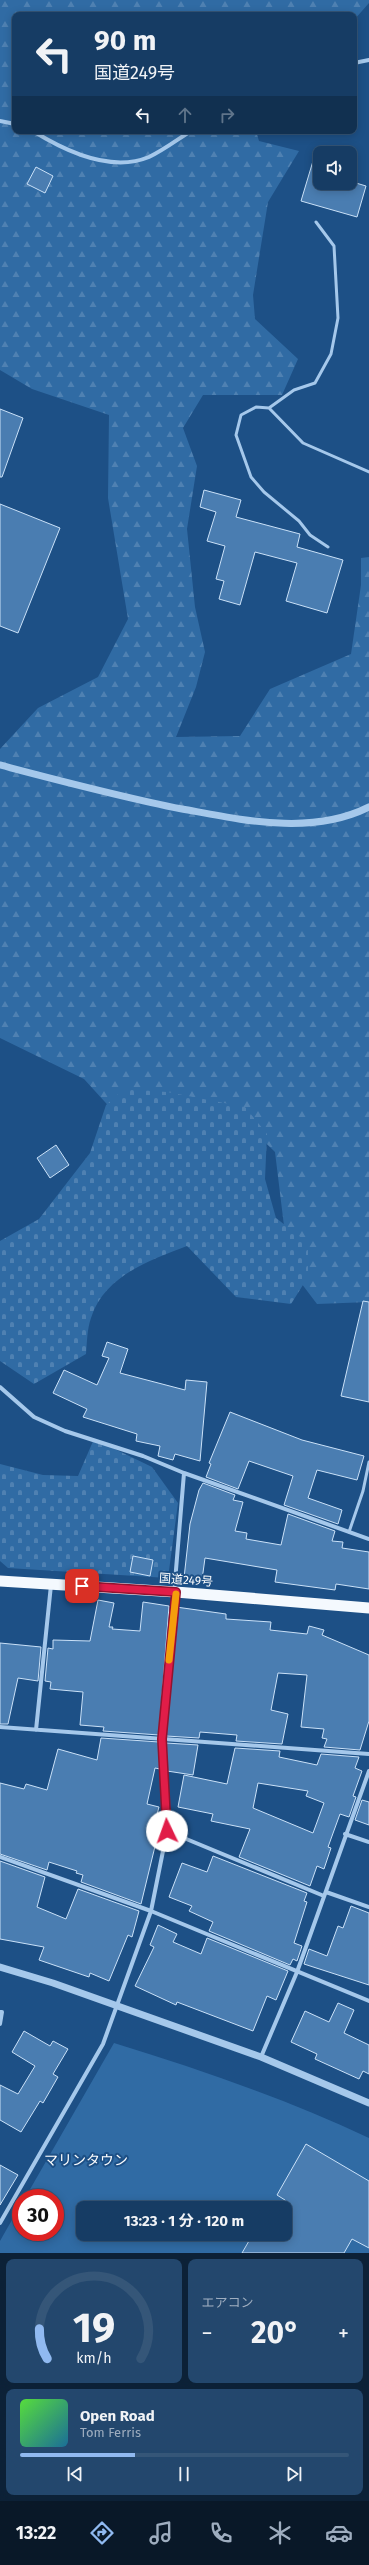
<!DOCTYPE html>
<html lang="ja">
<meta charset="utf-8">
<style>
:root{--surface:#163c64;--page:#23476d;--text:#f1f3f6;--muted:#9eadbf;--line:#355678;--accent:#90b9f0}
body{margin:0;font-family:"Fira Sans","Noto Sans JP",sans-serif;background:var(--page);color:var(--text);height:100vh;display:flex;flex-direction:column;font-size:15px;white-space:nowrap}
*{box-sizing:border-box;margin:0}
p{font-size:13px;color:var(--muted)}
.icon{flex:none;width:22px;height:22px;fill:none;stroke:currentColor;stroke-width:2;stroke-linecap:round;stroke-linejoin:round}
.map{position:relative;height:2253px;overflow:hidden}
.details{display:flex;flex-direction:column;gap:6px;padding:6px;background:#0c2137;flex:1}
.details>*{flex:none}
.guide{position:absolute;left:12px;top:12px;width:345px;height:122px;border-radius:8px;box-shadow:0 2px 10px #0003,0 0 0 1px var(--line);background:#163c64;color:var(--text);overflow:hidden}
.fabs{position:absolute;left:313px;top:146px;display:grid;gap:8px}
.fabs a{display:grid;place-items:center;width:44px;height:44px;border-radius:8px;background:var(--surface);box-shadow:0 2px 10px #0003,0 0 0 1px var(--line);font-size:20px}
.speed{position:absolute;left:12px;top:2189px;display:flex;gap:8px;font-size:20px;font-weight:700;text-align:center}
.speed>*{display:grid;place-content:center;width:52px;height:52px;border-radius:50%;background:var(--surface);box-shadow:0 2px 10px #0003,0 0 0 1px var(--line);line-height:1}
.speed .limit{border:6px solid #d22;background:#fff;color:#111}
.pin{position:absolute;display:grid;place-items:center;width:34px;height:34px;color:#fff;margin:-17px;border-radius:8px;box-shadow:0 2px 6px #0006}
.me{position:absolute;width:44px;margin:-22px;rotate:357deg;stroke-linejoin:round;filter:drop-shadow(0 0 3px #0008)}
.turn{display:flex;align-items:center;gap:14px;height:84px;padding:0 16px;font-size:18px}
.turn .icon{width:52px;height:52px;stroke-width:2.5}
.turn b{display:block;font-size:28px;line-height:34px}
.lanes{display:flex;align-items:center;height:38px;padding:0 16px;background:#0003;justify-content:center;gap:20px;direction:ltr}
.lanes .off{opacity:.35}
.big{font-size:30px;font-weight:700;line-height:1.1}
.details .card{flex:1;display:flex;flex-direction:column;justify-content:center;gap:6px;min-width:0;padding:0 14px;border-radius:8px;background:var(--page)}
.details .dial{align-items:center;gap:0}
.dial svg{height:104px;overflow:visible;fill:none;stroke:var(--line);stroke-width:7;stroke-linecap:round;text-anchor:middle}
.dial text{fill:var(--text);stroke:none}
.song{display:flex;align-items:center;gap:12px}
.cover{width:48px;height:48px;border-radius:6px;background:linear-gradient(135deg,hsl(110 70% 55%),hsl(200 70% 35%))}
.played{height:4px;border-radius:2px;background:linear-gradient(90deg,var(--accent) 35%,var(--line) 35%)}
.keys{display:flex;justify-content:space-around;direction:ltr}
.heat{display:flex;justify-content:space-between;align-items:center;font-size:22px;direction:ltr}
.details .tiles{flex:1;display:grid;gap:6px;grid-template-columns:1fr 1fr}
.card:last-child{grid-column:span 2}
.trip{position:absolute;left:76px;top:2201px;width:216px;height:40px;border-radius:8px;background:var(--surface);box-shadow:0 2px 10px #0003,0 0 0 1px var(--line);font-weight:700;line-height:40px;text-align:center}
.tabs{display:flex;height:64px;justify-content:space-around;align-items:center;background:#091828;color:var(--muted)}
.tabs .icon{width:28px;height:28px}
.tabs .on{color:var(--accent)}
.tabs b{font-size:18px;color:var(--text)}
.map>svg:first-child{display:block}
.forest{fill:url(#forest-firs)}
.cemetery{fill:url(#cemetery-stones)}
.park{fill:#306ba4;fill-rule:evenodd}
.building{fill:#4a7db1;stroke:#cae1f8;fill-rule:evenodd}
.lines{fill:none;stroke-linecap:round;stroke-linejoin:round}
.service{stroke:#a5c8eb;stroke-width:3}
.minor{stroke:#a5c8eb;stroke-width:4}
.tertiary{stroke:#a5c8eb;stroke-width:7}
.trunk{stroke:#f4f9fe;stroke-width:11}
.route-casing{stroke:#92132f;stroke-width:10}
.route{stroke:#e11d48;stroke-width:7}
.slow{stroke:#f59e0b;stroke-width:7}
.labels{text-anchor:middle;dominant-baseline:central;stroke-width:4;stroke-linejoin:round;paint-order:stroke}
.street-label{font-size:12px;fill:#fff;stroke:#1d5086}
.quarter-label{font-size:14px;fill:#fff;stroke:#1d5086}
</style>
<div class="map">
<svg width="369" height="2253" viewBox="0 0 369 2253">
<defs>
<pattern id="forest-firs" width="22" height="20" patternUnits="userSpaceOnUse"><rect width="22" height="20" fill="#306ba4"/><path d="M5 1l3.5 6h-7zM16 11l3.5 6h-7z" fill="#4f81b2"/></pattern>
<pattern id="cemetery-stones" width="16" height="16" patternUnits="userSpaceOnUse"><rect width="16" height="16" fill="#306ba4"/><path d="M2 7V4a2 2 0 0 1 4 0v3zM10 15v-3a2 2 0 0 1 4 0v3z" fill="#4f81b2"/></pattern>
</defs>
<rect width="100%" height="100%" fill="#1d5086"/>
<path class="forest" d="M 0,0 L 369,0 L 369,3 L 354,20 L 354,15 L 15,15 L 15,131 L 256,131 L 259,141 L 299,151 L 268,202 L 253,295 L 255,319 L 298,359 L 282,395 L 203,395 L 183,428 L 197,466 L 187,529 L 195,607 L 205,652 L 196,687 L 176,737 L 240,736 L 270,689 L 351,654 L 361,585 L 361,558 L 369,557 L 369,1302 L 317,1304 L 289,1267 L 275,1152 L 238,1116 L 115,1113 L 84,1079 L 0,1038 L 0,749 L 38,708 L 98,677 L 128,619 L 108,498 L 109,415 L 32,389 L 0,370 Z"/>
<path class="cemetery" d="M 124,1089 L 167,1092 L 245,1107 L 267,1134 L 265,1179 L 276,1218 L 308,1243 L 308,1277 L 291,1304 L 236,1297 L 187,1246 C 150,1260 104,1276 91,1318 C 87,1329 87,1343 86,1354 L 34,1384 L 0,1361 L 0,1241 L 39,1219 L 90,1153 L 106,1105 Z
M 94,1439 L 152,1467 L 178,1503 L 168,1578 L 8,1568 L 0,1561 L 0,1464 L 43,1475 L 78,1476 Z"/>
<path class="park" d="M 114,2043 C 201,2070 287,2099 369,2138 L 369,2253 L 0,2253 L 0,2241 L 21,2204 L 21,2232 L 55,2232 L 55,2198 L 25,2198 ZM 83,2208 L 285,2208 L 285,2234 L 83,2234 Z"/>
<path class="building" d="M 316,151 L 320,151 L 320,183 L 356,183 L 366,186 L 357,217 L 301,201 Z
M 36,167 L 53,176 L 45,193 L 27,184 Z
M 0,409 L 23,418 L 2,477 L 0,477 Z
M 204,490 L 241,500 L 236,517 L 300,534 L 297,547 L 343,560 L 327,613 L 286,601 L 297,563 L 255,552 L 240,605 L 219,599 L 224,581 L 216,579 L 225,546 L 207,541 L 216,512 L 200,507 Z
M 0,504 L 60,528 L 18,633 L 0,626 Z
M 56,1145 L 69,1165 L 50,1178 L 37,1158 Z
M 363,1301 L 369,1302 L 369,1402 L 341,1396 Z
M 107,1342 L 128,1349 L 120,1373 L 185,1390 L 186,1380 L 207,1382 L 200,1461 L 175,1454 L 173,1460 L 158,1456 L 160,1446 L 136,1441 L 137,1434 L 83,1417 L 87,1409 L 53,1393 L 64,1370 L 97,1385 L 109,1358 L 102,1356 Z
M 230,1412 L 302,1440 L 364,1456 L 357,1480 L 317,1470 L 308,1498 L 342,1510 L 338,1524 L 284,1505 L 293,1476 L 249,1461 L 238,1489 L 206,1477 L 211,1464 L 209,1463 Z
M 203,1483 L 235,1495 L 233,1500 L 243,1502 L 235,1531 L 247,1533 L 246,1539 L 281,1545 L 288,1514 L 335,1531 L 332,1541 L 343,1542 L 342,1548 L 369,1552 L 369,1589 L 336,1584 L 335,1590 L 275,1582 L 277,1570 L 205,1558 L 202,1580 L 184,1578 L 190,1524 L 199,1490 Z
M 133,1556 L 153,1560 L 150,1576 L 130,1572 Z
M 98,1600 L 114,1603 L 109,1627 L 113,1627 L 112,1629 L 140,1631 L 143,1602 L 169,1606 L 159,1735 L 103,1731 L 104,1727 L 80,1725 L 83,1692 L 50,1689 L 51,1682 L 45,1681 L 48,1648 L 53,1649 L 53,1640 L 90,1641 Z
M 176,1607 L 226,1614 L 226,1619 L 271,1622 L 270,1630 L 307,1634 L 309,1626 L 324,1630 L 322,1635 L 369,1655 L 369,1721 L 360,1750 L 324,1747 L 327,1739 L 322,1738 L 324,1729 L 301,1727 L 307,1675 L 278,1673 L 271,1710 L 288,1714 L 282,1744 L 236,1741 L 237,1735 L 200,1732 L 199,1738 L 166,1736 Z
M 0,1643 L 41,1647 L 38,1681 L 18,1678 L 8,1724 L 0,1724 Z
M 101,1738 L 159,1742 L 160,1769 L 155,1768 L 147,1804 L 159,1807 L 151,1836 L 157,1838 L 141,1904 L 81,1882 L 83,1875 L 76,1873 L 77,1871 L 49,1862 L 47,1870 L 0,1854 L 0,1783 L 24,1789 L 26,1784 L 47,1790 L 58,1749 L 97,1760 Z
M 166,1743 L 198,1745 L 193,1775 L 167,1771 Z
M 235,1748 L 280,1751 L 279,1757 L 317,1765 L 321,1754 L 359,1757 L 355,1768 L 362,1771 L 353,1796 L 356,1797 L 349,1817 L 340,1814 L 328,1847 L 331,1848 L 324,1869 L 317,1866 L 310,1886 L 239,1857 L 250,1829 L 211,1821 L 213,1814 L 178,1807 L 184,1775 L 227,1784 ZM 258,1783 L 308,1791 L 306,1796 L 324,1803 L 313,1833 L 253,1808 Z
M 362,1800 L 369,1802 L 369,1825 L 355,1820 Z
M 213,1856 L 307,1893 L 304,1901 L 307,1902 L 294,1943 L 302,1946 L 297,1961 L 293,1959 L 290,1965 L 209,1931 L 213,1922 L 189,1911 L 192,1906 L 169,1897 L 182,1863 L 207,1872 Z
M 0,1861 L 45,1877 L 37,1907 L 66,1919 L 78,1889 L 139,1911 L 132,1937 L 128,1935 L 109,1981 L 90,1973 L 89,1977 L 39,1960 L 44,1947 L 0,1939 Z
M 351,1906 L 369,1913 L 369,1985 L 304,1964 L 309,1949 L 327,1956 L 338,1926 L 343,1928 Z
M 158,1925 L 177,1934 L 173,1942 L 201,1954 L 207,1938 L 288,1971 L 276,2000 L 267,1996 L 253,2031 L 177,2002 L 176,2005 L 135,1986 L 154,1947 L 150,1945 Z
M 338,2003 L 354,2010 L 344,2033 L 369,2045 L 369,2074 L 363,2071 L 359,2079 L 315,2059 L 317,2054 L 291,2042 L 305,2011 L 329,2022 Z
M 24,2031 L 50,2046 L 53,2041 L 68,2049 L 53,2074 L 58,2077 L 43,2103 L 40,2101 L 21,2132 L 0,2120 L 0,2085 L 18,2094 L 35,2066 L 12,2052 Z
M 306,2144 L 369,2181 L 369,2248 L 352,2239 L 344,2253 L 242,2253 L 253,2234 L 285,2234 L 285,2200 L 277,2195 Z
M 0,2165 L 18,2175 L 0,2205 Z"/>
<g class="lines">
<path class="service" d="M 269,408 L 294,390 L 315,383 L 331,354 L 338,318 L 334,246 L 316,222
M 328,547 L 310,535 L 299,521 L 264,492 L 251,477 L 236,435 L 241,415 L 256,407 L 269,408 L 303,443 L 369,472
M 349,1532 L 363,1491 L 369,1462"/>
<path class="minor" d="M 354,63 L 369,60
M 0,121 L 15,124
M 33,131 C 65,151 110,173 149,157 C 164,150 178,139 191,131
M 0,1387 L 34,1417 L 65,1431 L 143,1456 L 184,1473 L 369,1539
M 0,1727 L 369,1754
M 36,1730 L 51,1585
M 167,1831 L 324,1896
M 345,1834 L 369,1842
M 0,1857 L 151,1911 L 369,2001
M 326,1892 L 369,1907
M 0,2012 L 2,2012 L 0,2024
M 261,2057 L 297,1972 L 369,1771
M 0,2223 L 103,2044 L 151,1911 L 167,1831 L 162,1739 L 184,1473"/>
<path class="tertiary" d="M 0,765 C 61,781 121,797 182,809 C 243,820 311,836 369,807
M 0,1967 L 53,1983 L 261,2057 L 369,2103"/>
<path class="trunk" d="M 0,1581 L 176,1592 L 369,1608"/>
</g>
<g class="lines">
<defs>
<path id="route" d="M 82,1586 L 176,1592 L 162,1739 L 167,1831"/>
</defs>
<use href="#route" class="route-casing"/>
<use href="#route" class="route"/>
<path class="slow" d="M 169,1660 L 176,1594"/>
</g>
<g class="labels">
<g class="street-label">
<text transform="translate(186 1580) rotate(4)">国道249号</text>
</g>
<g class="quarter-label">
<text x="86" y="2160">マリンタウン</text>
</g>
</g>
</svg>
<div class="fabs">
<a><svg class="icon" aria-label="sound" viewBox="0 0 24 24"><path d="M4 9h4l5-4v14l-5-4H4zM17 9q2 3 0 6"/></svg></a>
</div>
<div class="speed"><div class="limit">30</div></div>
<div class="pin" style="left:82px;top:1586px;background:#d93025"><svg class="icon" aria-label="arrive" viewBox="0 0 24 24"><path d="M6 21V4h12l-3 4 3 4H6"/></svg></div>
<svg class="me" style="left:167px;top:1831px" viewBox="-20 -20 40 40"><circle r="19" fill="#fff"/><path d="M0-13L10 11 0 6-10 11z" fill="#e11d48"/></svg>
<div class="trip">13:23 · 1 分 · 120 m</div>
<div class="guide">
<div class="turn"><svg class="icon" aria-label="left" viewBox="0 0 24 24"><path d="M17 20v-9H6M10 6l-5 5 5 5"/></svg><div><b>90 m</b>国道249号</div></div>
<div class="lanes"><svg class="icon" aria-label="left" viewBox="0 0 24 24"><path d="M17 20v-9H6M10 6l-5 5 5 5"/></svg><svg class="icon off" aria-label="ahead" viewBox="0 0 24 24"><path d="M12 20V5M6 11l6-6 6 6"/></svg><svg class="icon off" aria-label="right" viewBox="0 0 24 24"><path d="M7 20v-9h11M14 6l5 5-5 5"/></svg></div>
</div>
</div>
<section class="details">
<div class="tiles">
<div class="card dial"><svg viewBox="0 0 100 80">
<path d="M14 69A42 42 0 1 1 86 69"/>
<path d="M14 69A42 42 0 0 1 8 46" stroke="#90b9f0"/>
<text x="50" y="56" font-size="32" font-weight="700">19</text>
<text x="50" y="72" font-size="11">km/h</text>
</svg></div>
<div class="card"><p>エアコン</p>
<div class="heat"><a>−</a><b class="big">20°</b><a>+</a></div>
</div>
<div class="card">
<div class="song"><i class="cover"></i><div><b>Open Road</b><p>Tom Ferris</p></div></div>
<div class="played"></div>
<div class="keys"><svg class="icon" aria-label="previous" viewBox="0 0 24 24"><path d="M18 5L8 12l10 7zM5 5v14"/></svg><svg class="icon" aria-label="pause" viewBox="0 0 24 24"><path d="M8 5v14M16 5v14"/></svg><svg class="icon" aria-label="next" viewBox="0 0 24 24"><path d="M6 5l10 7-10 7zM19 5v14"/></svg></div>
</div>
</div>
</section>
<nav class="tabs">
<b>13:22</b>
<svg class="icon on" aria-label="directions" viewBox="0 0 24 24"><path d="M12 3l9 9-9 9-9-9zM9 14v-3h6M13 9l2 2-2 2"/></svg>
<svg class="icon" aria-label="music" viewBox="0 0 24 24"><path d="M9 18V5l10-2v13"/><circle cx="6" cy="18" r="3"/><circle cx="16" cy="16" r="3"/></svg>
<svg class="icon" aria-label="phone" viewBox="0 0 24 24"><path d="M5 4h4l2 5-3 2q2 4 5 5l2-3 5 2v4C11 20 4 13 5 4z"/></svg>
<svg class="icon" aria-label="climate" viewBox="0 0 24 24"><path d="M12 3v18M4 7l16 10M4 17L20 7"/></svg>
<svg class="icon" aria-label="car" viewBox="0 0 24 24"><path d="M5 17H2v-5l4-1 3-4h7l3 4 3 1v5h-3M9 17h6M6 11h13"/><circle cx="7" cy="17" r="2"/><circle cx="17" cy="17" r="2"/></svg>
</nav>
